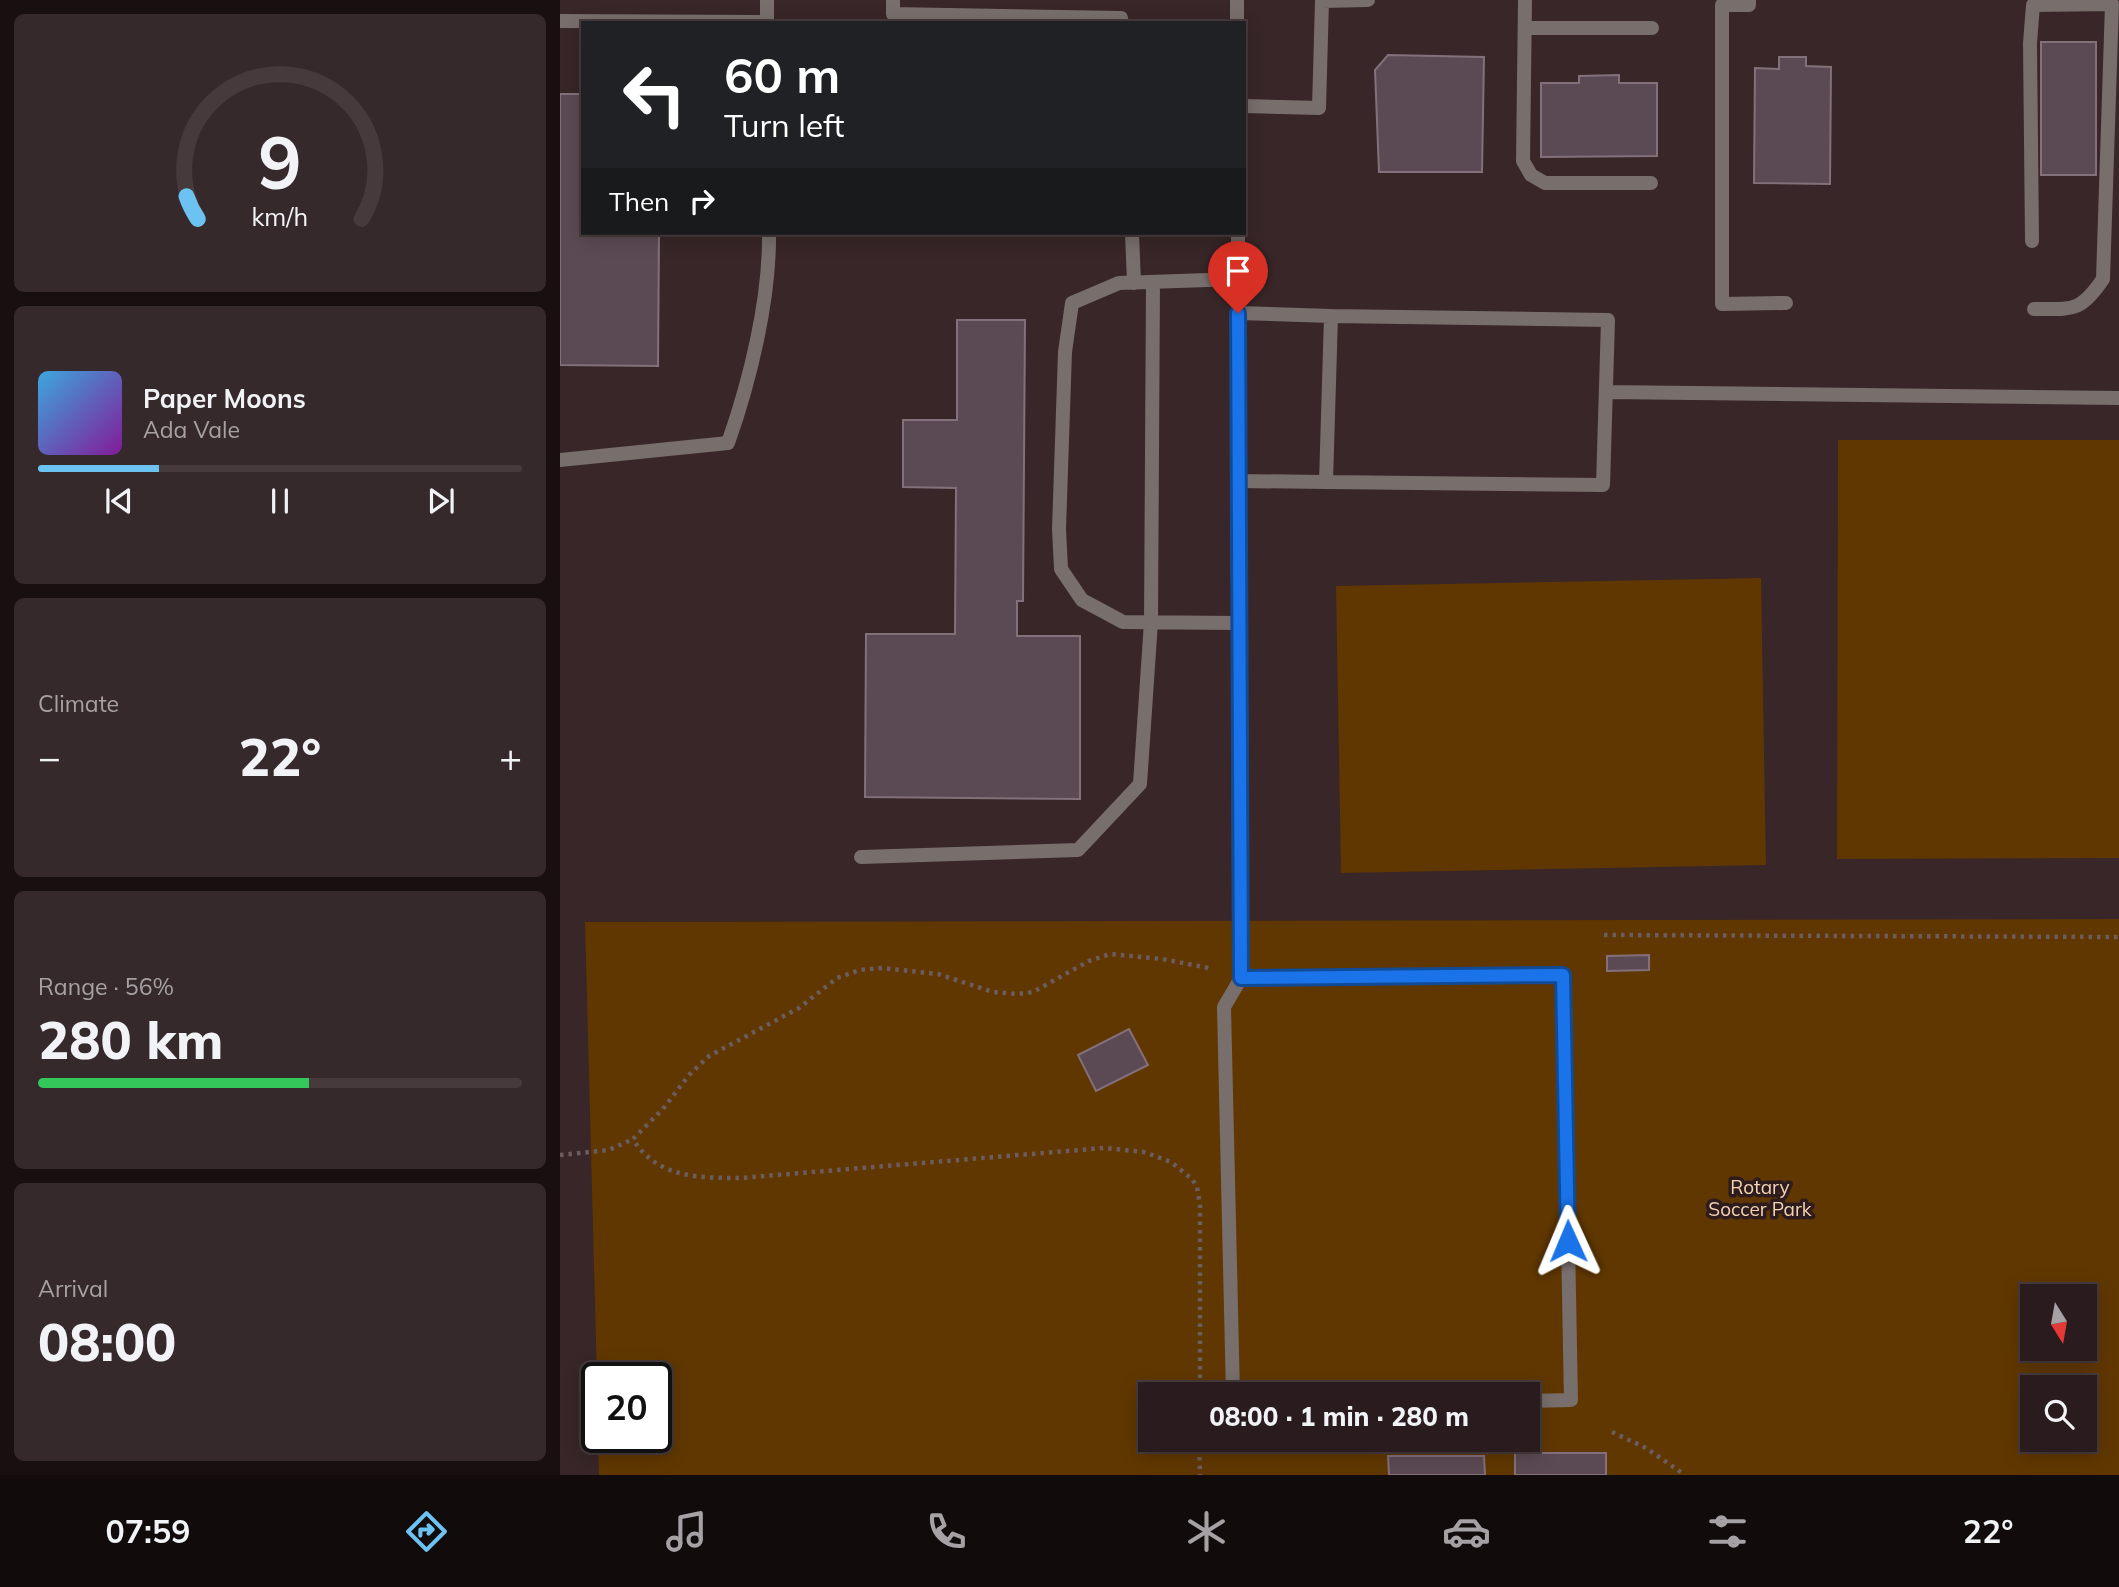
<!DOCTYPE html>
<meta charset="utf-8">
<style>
:root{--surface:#2a1c1e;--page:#36292b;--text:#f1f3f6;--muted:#a5a1a4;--line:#463a3c;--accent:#6cc3f2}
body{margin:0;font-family:Mulish,sans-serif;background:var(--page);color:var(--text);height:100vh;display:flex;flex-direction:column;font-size:26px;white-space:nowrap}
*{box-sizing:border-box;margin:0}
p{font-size:23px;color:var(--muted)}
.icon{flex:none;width:38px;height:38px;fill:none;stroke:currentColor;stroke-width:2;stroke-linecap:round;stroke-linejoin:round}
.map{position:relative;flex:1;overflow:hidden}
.panel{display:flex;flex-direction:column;gap:14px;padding:14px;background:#170f10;width:560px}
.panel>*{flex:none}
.banner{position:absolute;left:21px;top:21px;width:665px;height:214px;border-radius:0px;box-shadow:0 4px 18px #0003,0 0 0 2px var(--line);background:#202124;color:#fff;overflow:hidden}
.needle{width:46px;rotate:169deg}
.fabs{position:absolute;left:1460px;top:1284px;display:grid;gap:14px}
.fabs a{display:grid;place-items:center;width:77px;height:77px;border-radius:0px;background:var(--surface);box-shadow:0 4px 18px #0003,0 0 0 2px var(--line);font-size:35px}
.speed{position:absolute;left:21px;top:1362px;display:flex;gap:14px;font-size:35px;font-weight:700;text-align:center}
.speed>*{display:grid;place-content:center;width:91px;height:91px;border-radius:50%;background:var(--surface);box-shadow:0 4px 18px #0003,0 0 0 2px var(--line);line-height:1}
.speed .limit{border:4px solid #111;border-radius:10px;background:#fff;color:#111}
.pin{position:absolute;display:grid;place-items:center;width:60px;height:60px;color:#fff;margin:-72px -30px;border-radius:50% 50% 50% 0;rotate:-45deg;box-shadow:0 0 7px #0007}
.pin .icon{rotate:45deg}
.me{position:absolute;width:77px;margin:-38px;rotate:359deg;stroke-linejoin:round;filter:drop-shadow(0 0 5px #0008)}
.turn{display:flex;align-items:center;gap:24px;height:147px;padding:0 28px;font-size:32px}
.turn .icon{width:91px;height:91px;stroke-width:2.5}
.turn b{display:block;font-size:49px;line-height:60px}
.then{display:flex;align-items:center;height:66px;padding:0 28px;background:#0003;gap:14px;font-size:26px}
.big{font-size:52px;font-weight:800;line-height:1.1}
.panel .card{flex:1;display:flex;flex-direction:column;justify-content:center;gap:10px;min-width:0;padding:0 24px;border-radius:10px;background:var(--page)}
.panel .dial{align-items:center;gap:0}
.dial svg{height:182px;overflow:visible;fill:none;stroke:var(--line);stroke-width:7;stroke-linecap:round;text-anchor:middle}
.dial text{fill:var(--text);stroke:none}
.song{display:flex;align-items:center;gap:21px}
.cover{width:84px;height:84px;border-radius:10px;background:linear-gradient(135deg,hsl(200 70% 55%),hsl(290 70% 35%))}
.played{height:7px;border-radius:4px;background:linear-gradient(90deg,var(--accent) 25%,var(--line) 25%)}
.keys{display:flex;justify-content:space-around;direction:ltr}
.heat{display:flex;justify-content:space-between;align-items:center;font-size:38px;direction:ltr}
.charge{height:10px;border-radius:5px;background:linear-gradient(90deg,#34c759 56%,var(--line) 0)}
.trip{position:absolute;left:578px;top:1382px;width:402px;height:70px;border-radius:0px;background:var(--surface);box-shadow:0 4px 18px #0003,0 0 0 2px var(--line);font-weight:800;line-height:70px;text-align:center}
.tabs{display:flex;height:112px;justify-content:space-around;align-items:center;background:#110b0c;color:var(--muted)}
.tabs .icon{width:49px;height:49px}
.tabs .on{color:var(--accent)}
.tabs b{font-size:32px;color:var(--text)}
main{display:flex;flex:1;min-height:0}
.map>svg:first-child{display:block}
.green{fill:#603700;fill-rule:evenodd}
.building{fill:#5b4a53;stroke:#83707b;stroke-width:2}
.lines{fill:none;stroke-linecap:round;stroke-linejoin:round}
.path{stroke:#6c5c5d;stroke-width:4.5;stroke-dasharray:3.5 5;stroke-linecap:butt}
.service{stroke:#786e6c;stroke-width:14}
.minor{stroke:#786e6c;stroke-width:14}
.route-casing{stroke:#114b97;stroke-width:18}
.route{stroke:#1a73e8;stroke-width:12}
.labels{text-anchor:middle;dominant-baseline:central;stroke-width:7;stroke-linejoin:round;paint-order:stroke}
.park-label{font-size:19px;fill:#f5d2b2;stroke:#2d1c1e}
</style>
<main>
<section class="panel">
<div class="card dial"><svg viewBox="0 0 100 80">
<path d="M14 69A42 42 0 1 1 86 69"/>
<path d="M14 69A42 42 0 0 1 9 59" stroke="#6cc3f2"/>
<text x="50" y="56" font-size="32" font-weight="700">9</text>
<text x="50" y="72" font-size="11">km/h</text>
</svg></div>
<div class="card">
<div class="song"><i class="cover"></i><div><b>Paper Moons</b><p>Ada Vale</p></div></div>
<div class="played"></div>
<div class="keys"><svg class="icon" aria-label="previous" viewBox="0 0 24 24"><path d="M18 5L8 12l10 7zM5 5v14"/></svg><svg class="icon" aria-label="pause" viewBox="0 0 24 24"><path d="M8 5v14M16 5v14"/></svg><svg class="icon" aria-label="next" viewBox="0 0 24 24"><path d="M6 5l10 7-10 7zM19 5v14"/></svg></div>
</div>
<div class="card"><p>Climate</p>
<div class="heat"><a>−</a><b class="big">22°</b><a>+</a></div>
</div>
<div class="card"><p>Range · 56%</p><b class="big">280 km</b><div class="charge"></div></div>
<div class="card"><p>Arrival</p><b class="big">08:00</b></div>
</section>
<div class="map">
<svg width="1559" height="1475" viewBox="0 0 1559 1475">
<rect width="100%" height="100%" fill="#382628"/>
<path class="green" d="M 1278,440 L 1559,440 L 1559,858 L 1277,859 Z
M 1201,578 L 1206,865 L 781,873 L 776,586 Z
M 1559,919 L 1559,1475 L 39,1475 L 38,1437 L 96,1437 L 96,1377 L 37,1377 L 37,1380 L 25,922 ZM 1472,1297 L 1524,1297 L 1524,1349 L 1472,1349 ZM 1472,1388 L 1524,1388 L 1524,1440 L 1472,1440 ZM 590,1395 L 968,1395 L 968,1440 L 590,1440 Z"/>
<path class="building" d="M 1481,42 L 1536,42 L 1536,175 L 1481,175 Z
M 828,55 L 924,57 L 922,172 L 819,172 L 815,70 Z
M 1219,57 L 1246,57 L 1246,66 L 1271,67 L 1270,184 L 1194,183 L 1195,68 L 1219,69 Z
M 1059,75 L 1059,83 L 1097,83 L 1097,156 L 981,157 L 981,83 L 1019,83 L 1019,76 Z
M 0,94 L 23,94 L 23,233 L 99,233 L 98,366 L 0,365 Z
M 397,320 L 465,320 L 463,601 L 457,601 L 457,636 L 520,636 L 520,799 L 305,797 L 306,634 L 395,634 L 396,488 L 343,487 L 343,420 L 397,420 Z
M 1089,955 L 1089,970 L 1047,971 L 1047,956 Z
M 569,1029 L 588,1065 L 536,1091 L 518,1055 Z
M 955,1453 L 1046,1453 L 1046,1475 L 955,1475 Z
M 828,1456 L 924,1456 L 925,1475 L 829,1475 Z"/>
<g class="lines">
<path class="path" d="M 1044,935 L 1559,937
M 0,1155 L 49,1150 L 73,1139
M 640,1395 L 640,1205 L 637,1187 L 632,1179 L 611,1162 L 584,1152 L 544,1148 L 180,1178 C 140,1178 96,1178 73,1139 L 103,1109 L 129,1075 L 149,1056 L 239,1008 L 277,978 L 300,970 L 322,968 L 378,974 L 433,992 L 457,994 L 473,992 L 529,961 L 550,954 L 602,959 L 649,968
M 1052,1432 L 1086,1448 L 1125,1475
M 639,1440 L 640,1475"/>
<path class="service" d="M 207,0 L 207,23
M 333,0 L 333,14 L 561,18 L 562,23
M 965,0 L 963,161 L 971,175 L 985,183 L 1091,183
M 1189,0 L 1189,5 L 1162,5 L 1162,304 L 1226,303
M 0,21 L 207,22
M 965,28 L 1092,28
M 684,106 L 759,108 L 762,1 L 808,0
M 572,233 L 574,283
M 1472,241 L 1470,43 L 1473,5 L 1552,4 L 1543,279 C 1520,313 1512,309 1474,309
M 678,279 L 559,283 L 512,303 L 505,352 L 499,529 L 501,569 L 522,600 L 563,622 L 678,623
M 678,313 L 771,316 L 766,482 L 678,481
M 1046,392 L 1559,398
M 0,460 L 168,443 C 190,381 210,299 209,233
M 766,482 L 1043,485 L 1048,320 L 771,316
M 301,857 L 518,850 L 580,784 L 591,622 L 593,282
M 681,978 L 1003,975 L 1011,1400 L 968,1401
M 673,1395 L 664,1007 L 681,978 L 679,931"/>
<path class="minor" d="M 677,0 L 677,23
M 678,233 L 679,931"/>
</g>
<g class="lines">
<defs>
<path id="route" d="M 678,313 L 681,978 L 1003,975 L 1008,1241"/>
</defs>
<use href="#route" class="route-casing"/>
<use href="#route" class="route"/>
</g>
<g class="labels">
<g class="park-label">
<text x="1200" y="1187">Rotary<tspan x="1200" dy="22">Soccer Park</tspan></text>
</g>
</g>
</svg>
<div class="fabs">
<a><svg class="needle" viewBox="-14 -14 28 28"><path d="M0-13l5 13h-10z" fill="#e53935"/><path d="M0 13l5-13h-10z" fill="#a5a1a4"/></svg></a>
<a><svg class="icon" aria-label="search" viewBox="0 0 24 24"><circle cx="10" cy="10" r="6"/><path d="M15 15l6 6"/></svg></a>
</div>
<div class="speed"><div class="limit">20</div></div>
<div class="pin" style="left:678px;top:313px;background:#d93025"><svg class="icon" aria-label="arrive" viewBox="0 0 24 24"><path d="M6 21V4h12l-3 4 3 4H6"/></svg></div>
<svg class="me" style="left:1008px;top:1241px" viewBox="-20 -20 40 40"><path d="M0-17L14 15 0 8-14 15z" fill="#1a73e8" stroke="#fff" stroke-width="4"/></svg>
<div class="trip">08:00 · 1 min · 280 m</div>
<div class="banner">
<div class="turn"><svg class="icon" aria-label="left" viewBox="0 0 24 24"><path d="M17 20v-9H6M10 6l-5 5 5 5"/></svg><div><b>60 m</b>Turn left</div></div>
<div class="then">Then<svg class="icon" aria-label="right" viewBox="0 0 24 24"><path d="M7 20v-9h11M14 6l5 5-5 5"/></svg></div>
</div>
</div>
</main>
<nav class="tabs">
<b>07:59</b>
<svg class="icon on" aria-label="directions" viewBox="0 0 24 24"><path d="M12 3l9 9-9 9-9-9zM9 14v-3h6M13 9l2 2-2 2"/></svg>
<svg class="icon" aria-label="music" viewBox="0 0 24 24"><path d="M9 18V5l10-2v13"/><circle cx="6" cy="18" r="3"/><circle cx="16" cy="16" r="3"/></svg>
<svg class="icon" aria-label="phone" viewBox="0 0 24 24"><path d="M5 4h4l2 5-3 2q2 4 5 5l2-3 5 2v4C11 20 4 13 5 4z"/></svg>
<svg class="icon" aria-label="climate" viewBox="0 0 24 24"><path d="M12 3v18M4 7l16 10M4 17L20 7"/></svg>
<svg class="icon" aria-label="car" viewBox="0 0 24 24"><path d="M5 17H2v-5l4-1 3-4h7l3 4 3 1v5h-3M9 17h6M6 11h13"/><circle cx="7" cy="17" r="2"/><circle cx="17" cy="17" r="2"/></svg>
<svg class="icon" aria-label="filters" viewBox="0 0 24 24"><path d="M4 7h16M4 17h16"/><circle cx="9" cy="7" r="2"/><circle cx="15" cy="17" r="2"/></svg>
<b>22°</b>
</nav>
